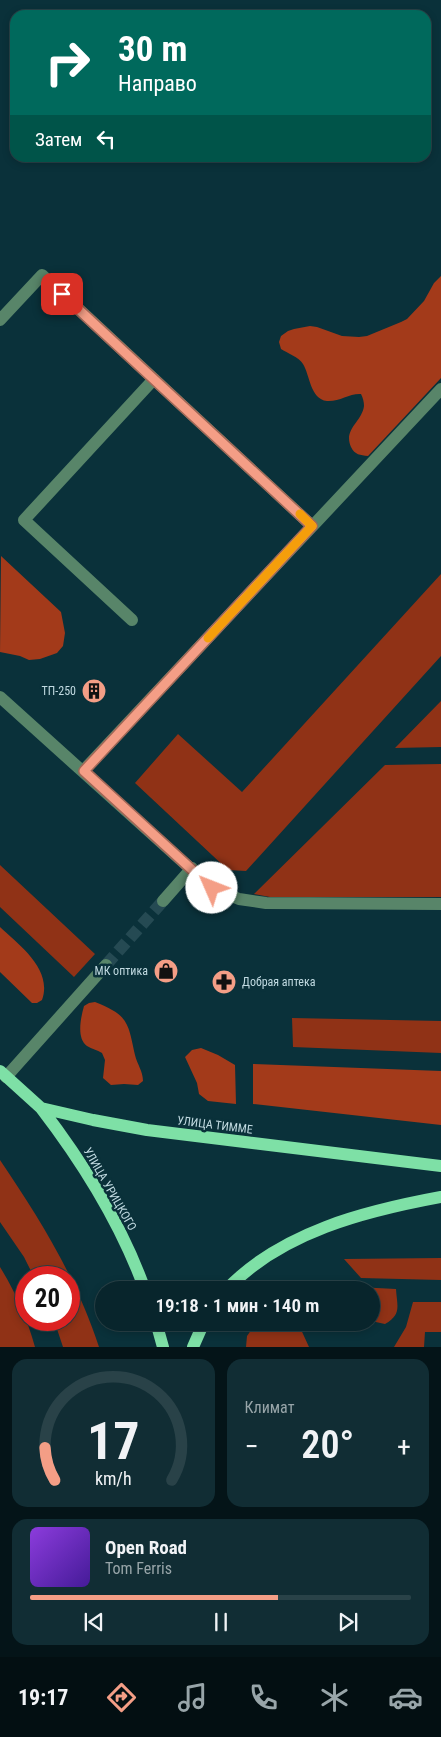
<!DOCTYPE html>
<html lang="ru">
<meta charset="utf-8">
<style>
:root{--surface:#08252c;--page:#112d34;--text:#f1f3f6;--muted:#98a5a9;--line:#294248;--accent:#f49e86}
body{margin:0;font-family:"Roboto Condensed",sans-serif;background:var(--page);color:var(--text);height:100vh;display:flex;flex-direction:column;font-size:19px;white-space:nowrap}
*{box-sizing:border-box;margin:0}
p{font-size:16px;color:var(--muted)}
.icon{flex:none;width:28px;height:28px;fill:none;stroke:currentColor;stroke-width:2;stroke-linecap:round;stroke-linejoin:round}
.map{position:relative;height:1347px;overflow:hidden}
.drawer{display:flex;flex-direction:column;gap:12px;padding:12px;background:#041418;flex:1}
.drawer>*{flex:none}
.hud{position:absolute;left:10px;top:10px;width:421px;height:152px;border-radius:15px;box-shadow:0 2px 8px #0003,0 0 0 1px var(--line);background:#00695c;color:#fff;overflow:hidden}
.speed{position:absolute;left:15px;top:1266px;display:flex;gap:10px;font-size:25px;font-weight:700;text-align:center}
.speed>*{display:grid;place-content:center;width:65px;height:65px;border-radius:50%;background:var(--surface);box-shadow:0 2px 8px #0003,0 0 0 1px var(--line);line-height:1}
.speed .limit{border:8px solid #d22;background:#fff;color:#111}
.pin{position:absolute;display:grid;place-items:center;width:42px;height:42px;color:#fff;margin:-21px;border-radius:10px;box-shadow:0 2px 8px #0006}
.me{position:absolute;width:55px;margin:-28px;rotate:314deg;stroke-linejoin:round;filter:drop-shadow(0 0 4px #0008)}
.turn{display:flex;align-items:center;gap:18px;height:105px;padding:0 25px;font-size:22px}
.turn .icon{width:65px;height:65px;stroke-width:2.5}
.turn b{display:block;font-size:35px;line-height:42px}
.then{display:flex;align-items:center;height:48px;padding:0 25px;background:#0003;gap:10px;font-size:19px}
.big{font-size:38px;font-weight:600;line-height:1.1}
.drawer .tile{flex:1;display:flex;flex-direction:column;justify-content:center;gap:8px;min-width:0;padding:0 18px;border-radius:15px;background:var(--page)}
.drawer .dial{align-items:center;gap:0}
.dial svg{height:130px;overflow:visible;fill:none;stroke:var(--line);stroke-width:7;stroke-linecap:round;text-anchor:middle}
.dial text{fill:var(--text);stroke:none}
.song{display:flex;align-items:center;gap:15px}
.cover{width:60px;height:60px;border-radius:8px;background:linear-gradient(135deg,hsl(270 70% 55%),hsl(260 70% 35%))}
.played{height:5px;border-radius:2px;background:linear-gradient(90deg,var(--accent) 65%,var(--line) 65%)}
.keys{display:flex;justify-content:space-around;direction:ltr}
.heat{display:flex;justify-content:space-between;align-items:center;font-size:28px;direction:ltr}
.drawer .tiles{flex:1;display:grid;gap:12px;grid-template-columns:1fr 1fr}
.tile:last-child{grid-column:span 2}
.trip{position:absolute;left:95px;top:1281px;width:285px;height:50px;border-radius:25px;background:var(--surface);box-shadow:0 2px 8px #0003,0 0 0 1px var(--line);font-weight:600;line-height:50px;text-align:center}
.menu{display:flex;height:80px;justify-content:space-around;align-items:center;background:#030f12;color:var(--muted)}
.menu .icon{width:35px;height:35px}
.menu .current{color:var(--accent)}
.menu b{font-size:22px;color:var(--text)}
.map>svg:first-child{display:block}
.green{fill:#903216}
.forest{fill:#a33a1a}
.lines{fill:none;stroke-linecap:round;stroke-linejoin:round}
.minor-tunnel{stroke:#254a53;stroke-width:12;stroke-dasharray:12 6;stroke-linecap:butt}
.minor{stroke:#588569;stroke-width:12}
.major{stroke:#7ee0a6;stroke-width:12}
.route-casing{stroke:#9f6757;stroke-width:12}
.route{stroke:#f49e86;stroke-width:9}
.slow{stroke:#f59e0b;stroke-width:9}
.labels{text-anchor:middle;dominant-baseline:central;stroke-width:5;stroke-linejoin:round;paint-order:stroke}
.poi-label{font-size:12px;fill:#c1dae1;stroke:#0a313a;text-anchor:end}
.street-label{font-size:12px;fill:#c1dae1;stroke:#0a313a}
</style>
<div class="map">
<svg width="441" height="1347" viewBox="0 0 441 1347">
<rect width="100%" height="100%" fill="#0a313a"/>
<path class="green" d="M 441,574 L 441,656 L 246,871 L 228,870 L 135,783 L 178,734 L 242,792 Z
M 441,701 L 441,747 L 395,748 Z
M 441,764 L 441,897 L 270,897 L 254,894 L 385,765 Z
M 0,865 L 95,954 L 74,977 L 0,907 Z
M 292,1018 L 441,1021 L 441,1053 L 293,1047 Z
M 0,1160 C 40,1219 77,1279 99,1347 L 63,1347 L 54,1320 L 69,1320 L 69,1278 L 34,1277 L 24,1257 L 0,1222 Z
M 441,1258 L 441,1280 L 361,1278 L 344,1259 Z
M 0,1267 C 16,1293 27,1318 35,1347 L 0,1347 Z
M 357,1287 L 396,1289 C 397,1306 402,1314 385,1324 L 371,1321 L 371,1290 L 355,1290 Z
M 413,1302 L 441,1302 L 441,1332 L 425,1332 L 424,1347 L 394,1347 L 406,1327 Z
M 256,1323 L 298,1323 L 309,1347 L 246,1347 L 247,1336 Z"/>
<path class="forest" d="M 441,276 L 441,378 L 368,456 C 360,455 355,455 351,447 C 343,429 362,422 364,406 C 364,402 363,398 361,394 C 350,393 339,402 327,401 C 310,399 310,375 303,364 C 299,357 287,353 281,349 L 279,342 L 281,336 L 288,331 L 294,329 L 310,326 L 317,327 L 342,336 L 359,337 L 367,336 L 401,322 L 407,319 L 424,301 L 434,283 Z
M 1,556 L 61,612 L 65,633 L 63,646 L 57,653 L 40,659 L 29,660 L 20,656 L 0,652 Z
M 0,927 C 19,945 53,969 42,1000 L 37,1003 L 32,1003 L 0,972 Z
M 95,1002 C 128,1015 128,1022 135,1055 C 137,1064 143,1071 143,1081 L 138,1085 L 124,1084 L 111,1085 L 103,1078 L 105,1060 L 102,1053 C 97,1050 92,1049 87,1046 C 76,1038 81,1017 84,1006 L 89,1003 Z
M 201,1048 L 218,1055 L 235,1065 L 236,1104 L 208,1101 L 199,1094 L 197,1083 L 185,1057 L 192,1050 Z
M 253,1064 L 441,1071 L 441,1125 L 253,1104 Z"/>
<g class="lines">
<path class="minor-tunnel" d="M 106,965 L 163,901"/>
<path class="minor" d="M 0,320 L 42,275 L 312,526
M 132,620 L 24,520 L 154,379
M 0,697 L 212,888 L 239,899 L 266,903 L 441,904
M 83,771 L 441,389
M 163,901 L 192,868
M 6,1077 L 106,965"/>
<path class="major" d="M 0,1071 L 41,1108 L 93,1120 L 147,1130 L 441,1166
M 41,1108 C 84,1164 121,1223 145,1290
M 226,1290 C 281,1232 365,1211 441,1197
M 156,1322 L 163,1347
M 193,1347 L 204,1322"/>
</g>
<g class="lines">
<defs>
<path id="route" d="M 62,294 L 312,526 L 84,771 L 212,888"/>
</defs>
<use href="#route" class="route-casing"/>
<use href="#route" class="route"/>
<path class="slow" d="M 208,638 L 312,526 L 300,514"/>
</g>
<defs>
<symbol id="building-disc" viewBox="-11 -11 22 22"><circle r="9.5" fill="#f49e86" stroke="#0a313a"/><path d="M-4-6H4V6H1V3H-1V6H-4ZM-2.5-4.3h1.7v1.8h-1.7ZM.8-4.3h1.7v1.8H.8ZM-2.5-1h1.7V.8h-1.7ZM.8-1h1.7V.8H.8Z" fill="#111"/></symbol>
<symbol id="shop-disc" viewBox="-11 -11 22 22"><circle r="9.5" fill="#f49e86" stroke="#0a313a"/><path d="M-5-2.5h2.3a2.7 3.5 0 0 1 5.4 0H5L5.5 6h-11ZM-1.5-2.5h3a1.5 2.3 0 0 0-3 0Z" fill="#111"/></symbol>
<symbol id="pharmacy-disc" viewBox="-11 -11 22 22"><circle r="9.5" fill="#f49e86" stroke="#0a313a"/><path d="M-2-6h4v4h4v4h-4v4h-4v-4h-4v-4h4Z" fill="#111"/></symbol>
</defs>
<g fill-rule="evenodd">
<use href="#building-disc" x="80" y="677" width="28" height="28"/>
<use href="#shop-disc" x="152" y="957" width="28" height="28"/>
<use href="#pharmacy-disc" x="210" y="968" width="28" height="28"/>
</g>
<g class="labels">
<g class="poi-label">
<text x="76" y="691">ТП-250</text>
<text x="148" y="971">МК оптика</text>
<text x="242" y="982" text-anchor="start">Добрая аптека</text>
</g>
<g class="street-label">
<text transform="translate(215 1125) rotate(7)">УЛИЦА ТИММЕ</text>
<text transform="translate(110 1189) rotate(60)">УЛИЦА УРИЦКОГО</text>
</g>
</g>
</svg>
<div class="speed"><div class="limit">20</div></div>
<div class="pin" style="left:62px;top:294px;background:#d93025"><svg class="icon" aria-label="arrive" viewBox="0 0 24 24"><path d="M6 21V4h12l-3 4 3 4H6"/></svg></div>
<svg class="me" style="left:212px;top:888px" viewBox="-20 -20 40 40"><circle r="19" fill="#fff"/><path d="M0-13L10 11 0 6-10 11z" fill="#f49e86"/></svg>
<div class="trip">19:18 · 1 мин · 140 m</div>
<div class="hud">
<div class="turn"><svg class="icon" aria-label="right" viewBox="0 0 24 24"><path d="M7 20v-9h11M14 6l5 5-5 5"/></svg><div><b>30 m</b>Направо</div></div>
<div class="then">Затем<svg class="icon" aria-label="left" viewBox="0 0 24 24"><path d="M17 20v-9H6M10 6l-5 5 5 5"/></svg></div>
</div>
</div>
<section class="drawer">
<div class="tiles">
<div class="tile dial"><svg viewBox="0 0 100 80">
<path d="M14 69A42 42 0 1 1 86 69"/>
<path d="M14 69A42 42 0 0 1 8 49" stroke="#f49e86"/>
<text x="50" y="56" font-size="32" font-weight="700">17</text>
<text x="50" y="72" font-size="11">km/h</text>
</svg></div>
<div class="tile"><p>Климат</p>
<div class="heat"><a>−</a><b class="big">20°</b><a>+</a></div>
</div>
<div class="tile">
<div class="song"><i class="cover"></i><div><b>Open Road</b><p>Tom Ferris</p></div></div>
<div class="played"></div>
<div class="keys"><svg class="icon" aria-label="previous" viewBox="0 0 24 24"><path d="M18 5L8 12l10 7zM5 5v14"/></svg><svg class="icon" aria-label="pause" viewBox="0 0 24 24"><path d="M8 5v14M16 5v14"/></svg><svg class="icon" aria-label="next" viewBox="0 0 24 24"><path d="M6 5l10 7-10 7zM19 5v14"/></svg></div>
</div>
</div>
</section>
<nav class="menu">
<b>19:17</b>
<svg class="icon current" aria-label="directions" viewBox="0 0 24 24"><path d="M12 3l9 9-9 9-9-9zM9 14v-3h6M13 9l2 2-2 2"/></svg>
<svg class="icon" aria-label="music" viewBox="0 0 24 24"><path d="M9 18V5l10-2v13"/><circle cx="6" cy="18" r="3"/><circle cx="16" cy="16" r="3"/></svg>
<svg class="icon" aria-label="phone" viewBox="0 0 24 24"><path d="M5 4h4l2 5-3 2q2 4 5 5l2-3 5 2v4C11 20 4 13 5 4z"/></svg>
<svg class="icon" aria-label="climate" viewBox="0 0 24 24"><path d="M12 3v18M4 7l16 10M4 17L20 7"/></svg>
<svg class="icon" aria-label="car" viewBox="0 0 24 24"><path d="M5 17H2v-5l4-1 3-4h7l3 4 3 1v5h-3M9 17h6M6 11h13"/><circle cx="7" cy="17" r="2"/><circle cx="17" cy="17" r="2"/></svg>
</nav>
